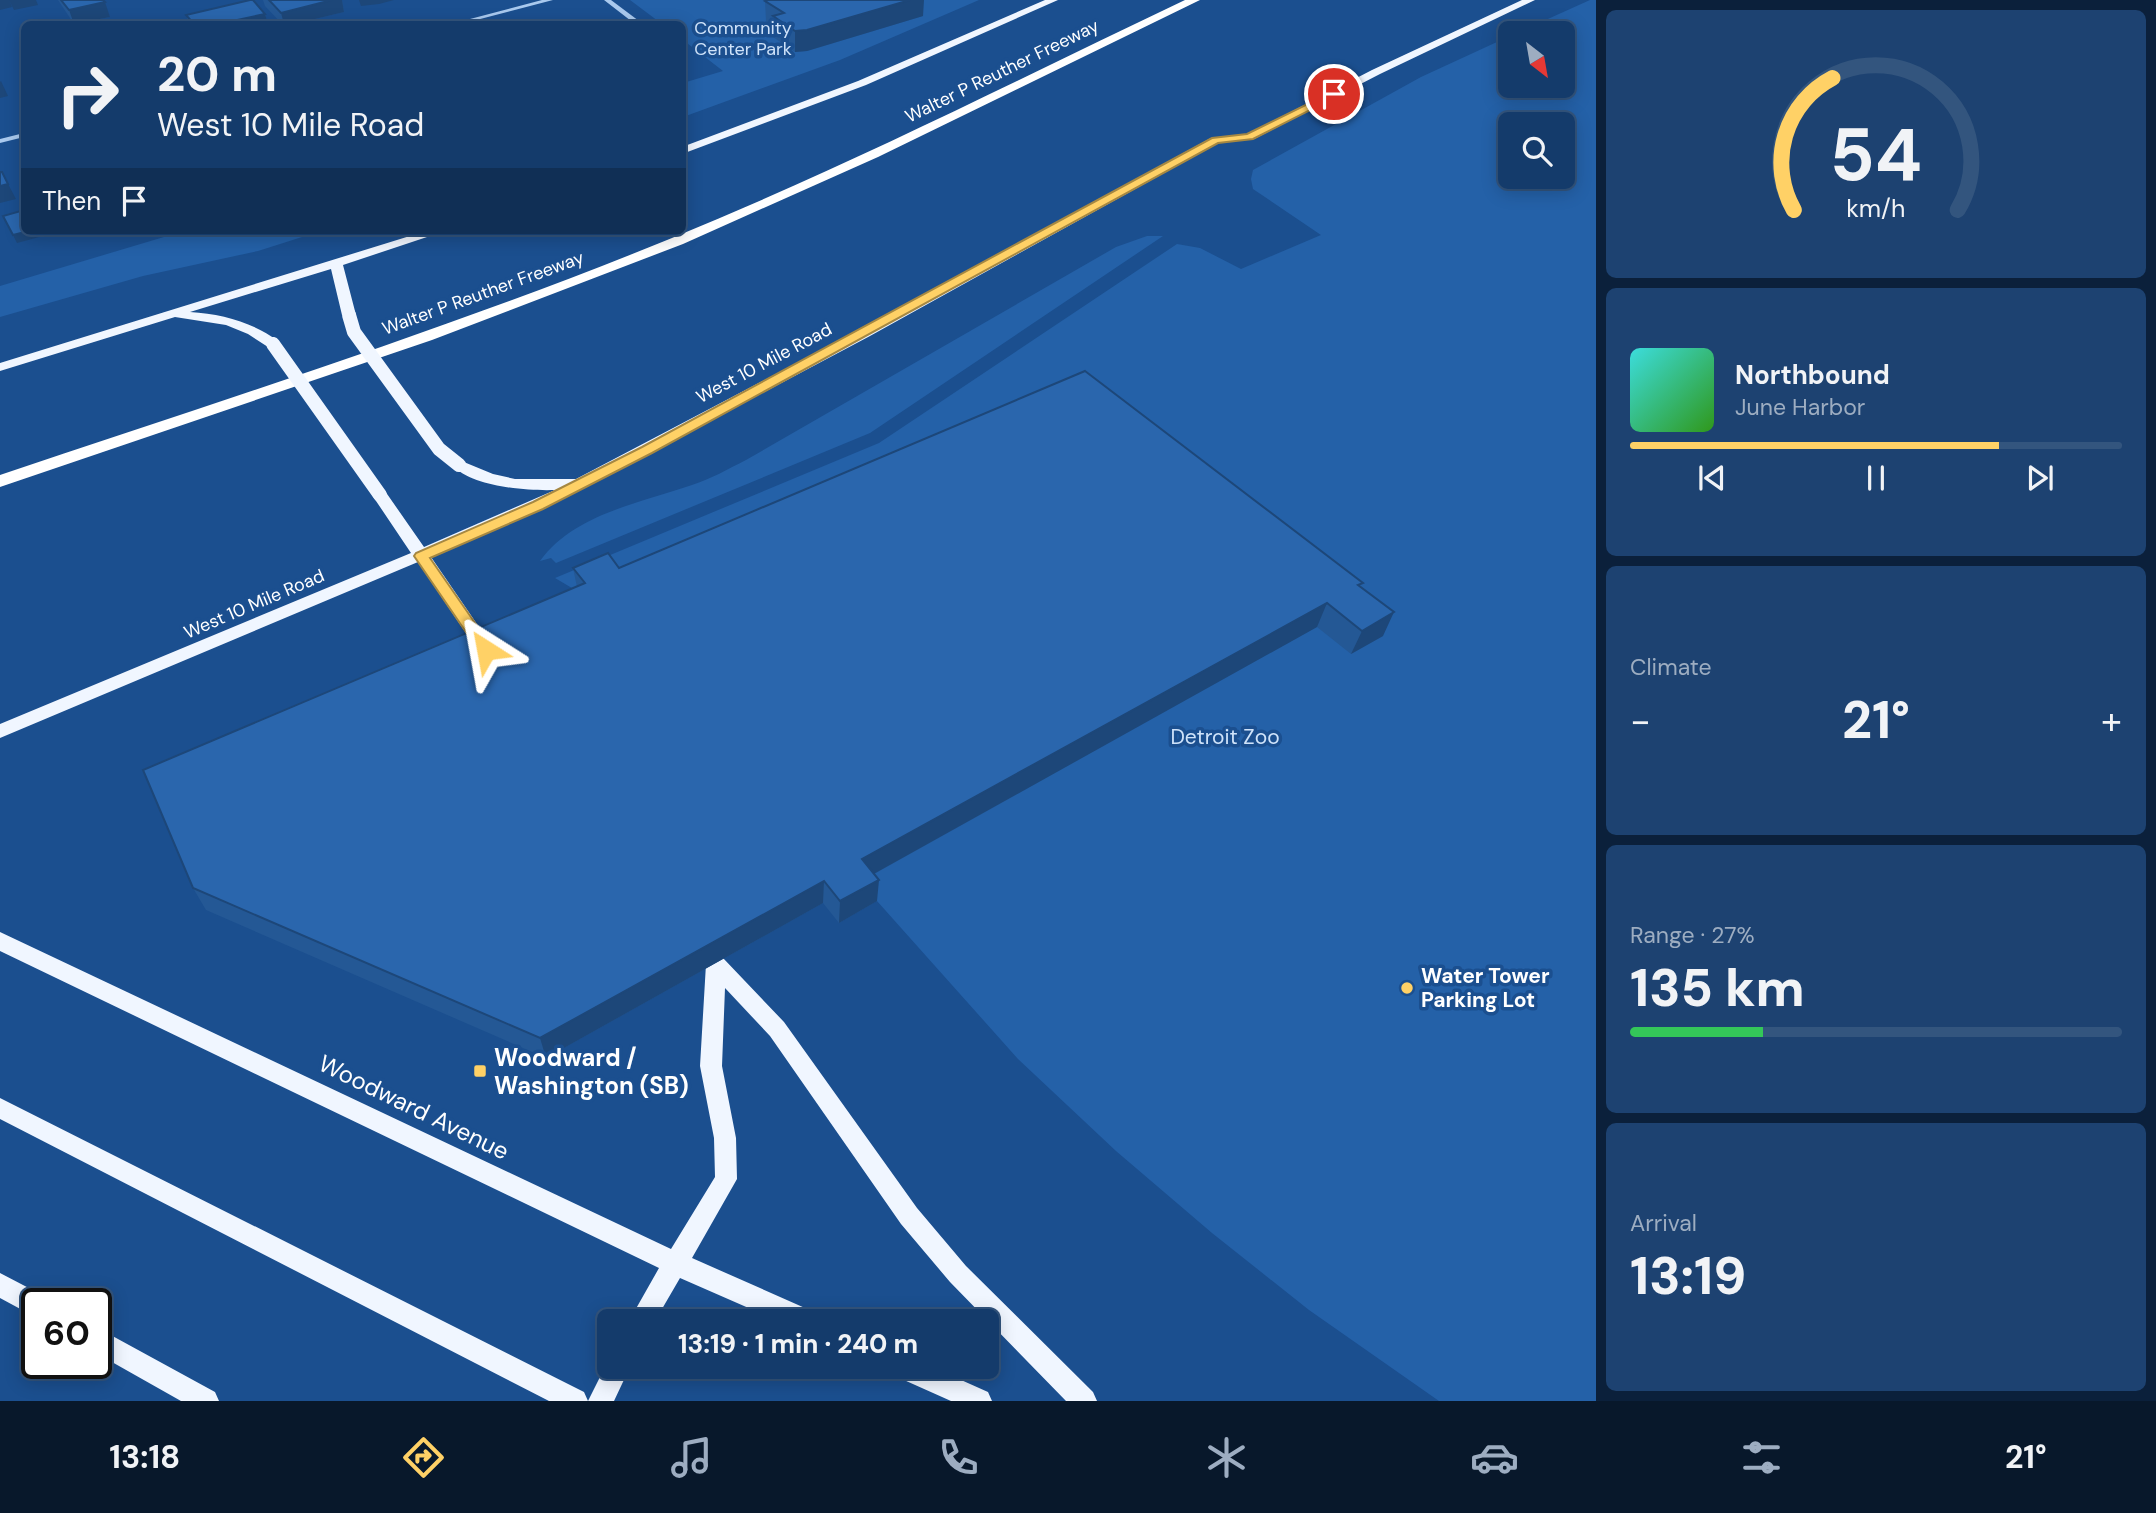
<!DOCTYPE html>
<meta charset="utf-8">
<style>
:root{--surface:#143b6b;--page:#1d4271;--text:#f1f3f6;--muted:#9dadc1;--line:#33557e;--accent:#ffd166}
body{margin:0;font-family:"DM Sans",sans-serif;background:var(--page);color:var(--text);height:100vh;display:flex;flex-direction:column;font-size:26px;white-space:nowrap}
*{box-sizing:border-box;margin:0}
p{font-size:23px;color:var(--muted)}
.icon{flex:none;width:38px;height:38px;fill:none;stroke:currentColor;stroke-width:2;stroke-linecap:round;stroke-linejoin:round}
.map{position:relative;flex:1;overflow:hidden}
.details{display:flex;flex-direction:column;gap:10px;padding:10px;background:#0b203b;width:560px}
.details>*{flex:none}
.guide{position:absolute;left:21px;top:21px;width:665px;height:214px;border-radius:10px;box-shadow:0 4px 18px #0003,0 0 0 2px var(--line);background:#143b6b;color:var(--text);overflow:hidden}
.needle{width:46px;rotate:149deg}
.fabs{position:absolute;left:1498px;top:21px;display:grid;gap:14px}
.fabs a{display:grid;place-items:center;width:77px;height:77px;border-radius:10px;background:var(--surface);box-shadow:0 4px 18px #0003,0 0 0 2px var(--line);font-size:35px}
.speed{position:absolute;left:21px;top:1288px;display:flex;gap:14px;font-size:35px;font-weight:700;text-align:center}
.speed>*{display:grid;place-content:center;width:91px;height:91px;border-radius:50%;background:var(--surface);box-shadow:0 4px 18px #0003,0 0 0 2px var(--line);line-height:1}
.speed .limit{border:4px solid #111;border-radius:10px;background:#fff;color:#111}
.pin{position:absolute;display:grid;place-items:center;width:60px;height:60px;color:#fff;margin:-30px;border:4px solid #fff;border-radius:50%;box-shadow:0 2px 7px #0007}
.me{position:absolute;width:77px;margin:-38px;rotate:326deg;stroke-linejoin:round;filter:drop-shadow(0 0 5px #0008)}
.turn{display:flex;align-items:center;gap:24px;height:147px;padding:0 21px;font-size:32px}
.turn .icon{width:91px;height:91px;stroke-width:2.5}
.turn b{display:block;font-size:49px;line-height:60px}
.then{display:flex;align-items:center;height:66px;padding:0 21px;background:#0003;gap:14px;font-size:26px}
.big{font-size:52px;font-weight:800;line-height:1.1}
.details .tile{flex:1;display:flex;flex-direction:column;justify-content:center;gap:10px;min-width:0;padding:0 24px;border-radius:10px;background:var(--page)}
.details .dial{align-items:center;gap:0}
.dial svg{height:182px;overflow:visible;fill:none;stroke:var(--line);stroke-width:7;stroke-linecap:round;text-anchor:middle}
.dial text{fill:var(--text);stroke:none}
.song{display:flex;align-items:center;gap:21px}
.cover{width:84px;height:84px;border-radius:10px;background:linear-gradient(135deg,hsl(180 70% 55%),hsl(110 70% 35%))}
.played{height:7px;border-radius:4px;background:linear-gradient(90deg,var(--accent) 75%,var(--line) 75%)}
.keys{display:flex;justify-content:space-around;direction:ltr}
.heat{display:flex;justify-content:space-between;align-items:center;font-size:38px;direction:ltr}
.charge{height:10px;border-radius:5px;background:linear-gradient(90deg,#34c759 27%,var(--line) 0)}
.trip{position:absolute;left:597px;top:1309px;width:402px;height:70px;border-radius:10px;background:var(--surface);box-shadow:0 4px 18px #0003,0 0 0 2px var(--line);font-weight:800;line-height:70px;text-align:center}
.dock{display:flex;height:112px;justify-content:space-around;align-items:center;background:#08182b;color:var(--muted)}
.dock .icon{width:49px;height:49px}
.dock .on{color:var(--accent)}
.dock b{font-size:32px;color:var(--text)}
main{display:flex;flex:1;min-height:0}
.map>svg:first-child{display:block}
.green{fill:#2461a8;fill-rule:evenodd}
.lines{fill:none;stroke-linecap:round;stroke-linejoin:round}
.minor{fill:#a9c9ee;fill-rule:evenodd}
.major{fill:#f0f6ff;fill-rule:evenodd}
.highway{fill:#fff;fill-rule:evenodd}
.major-bridge{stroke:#f0f6ff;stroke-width:14}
.wall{fill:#245895}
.shaded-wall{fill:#1d4779}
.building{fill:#2a66ad;stroke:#1d4779;stroke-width:2}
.route{fill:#ffd166;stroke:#a68842;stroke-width:2}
.poi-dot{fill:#ffd166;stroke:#1b4f8f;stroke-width:2.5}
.labels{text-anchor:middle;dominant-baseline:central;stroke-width:7;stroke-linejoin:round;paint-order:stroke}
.far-park-label{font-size:18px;fill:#cfe3fa;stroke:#1b4f8f}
.far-street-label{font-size:18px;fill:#fff;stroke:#1b4f8f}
.park-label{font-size:21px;fill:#cfe3fa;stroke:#1b4f8f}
.poi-label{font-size:21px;font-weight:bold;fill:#fff;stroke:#1b4f8f;text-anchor:start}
.near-poi-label{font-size:24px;font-weight:bold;fill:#fff;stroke:#1b4f8f;text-anchor:start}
.near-street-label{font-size:24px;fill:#fff;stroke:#1b4f8f}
</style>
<main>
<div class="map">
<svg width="1596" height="1401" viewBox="0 0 1596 1401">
<rect width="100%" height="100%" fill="#1b4f8f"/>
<path class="green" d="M 630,0 L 979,0 L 840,60 L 683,117 L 683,83 L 723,71 L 683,40 L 682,24 L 662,24 Z
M 1590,0 L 1596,0 L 1596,1401 L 1439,1401 L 1309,1310 L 1212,1233 L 1116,1151 L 1018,1059 L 877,901 L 577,591 L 555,578 L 879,443 L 1177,244 L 1200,248 L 1241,269 L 1321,235 L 1253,189 L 1251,179 L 1253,170 L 1421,77 L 1510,36 L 1510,86 L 1563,86 L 1563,33 L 1517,33 ZM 1510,124 L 1563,124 L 1563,177 L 1510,177 Z
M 184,231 L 321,231 L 258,251 L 143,276 L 0,317 L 0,286 Z
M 1147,236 L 1163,236 L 870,433 L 556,563 L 551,558 L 540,561 C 574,514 640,503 692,485 C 711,479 728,469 746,460 L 1116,247 Z"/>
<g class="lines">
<path class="minor" d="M 542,0 L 553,0 L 461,24 L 451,24 Z
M 604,0 L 611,0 L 643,24 L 635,24 Z
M 682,55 L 687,57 L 687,61 L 682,61 Z
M 24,133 L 24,137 L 0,143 L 0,139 Z"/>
<path class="major" d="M 1045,0 L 1058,0 L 866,85 L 682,154 L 682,147 L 858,81 Z
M 1522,0 L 1535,0 L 1380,74 L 1254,139 L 1218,143 L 870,336 L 543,509 L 431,557 L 492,646 L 494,650 L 492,654 L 480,654 L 418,562 L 0,738 L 0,724 L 411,553 L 372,495 L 375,491 L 385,491 L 424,547 L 555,490 C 527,491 472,487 452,465 L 459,460 L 493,474 L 515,479 L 576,479 L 860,330 L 1211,138 L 1248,134 L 1372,70 Z
M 426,231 L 445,231 L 343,265 L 356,315 L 354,318 L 349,319 L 342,315 L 331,269 L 190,312 C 222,314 252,322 278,341 L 278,347 L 268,347 L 248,334 L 226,325 L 175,317 L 0,371 L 0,363 Z
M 0,932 L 671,1249 L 715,1177 L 714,1138 L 700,1066 L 706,964 L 709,958 L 716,955 L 723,958 L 784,1022 L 917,1208 L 966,1266 L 1093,1392 L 1097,1401 L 1066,1401 L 950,1282 L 901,1224 L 770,1036 L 725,988 L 722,1066 L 736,1138 L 737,1179 L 692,1258 L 814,1312 L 817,1321 L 778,1321 L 680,1278 L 655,1321 L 629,1321 L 659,1268 L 0,951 Z
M 0,1098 L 584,1392 L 588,1401 L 549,1401 L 0,1119 Z
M 0,1273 L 46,1297 L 48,1304 L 37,1304 L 37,1318 L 0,1298 Z
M 96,1327 L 215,1392 L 219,1401 L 181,1401 L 96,1353 Z
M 609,1359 L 609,1367 L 630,1367 L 614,1401 L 588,1401 Z
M 892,1367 L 932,1367 L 988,1392 L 992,1401 L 951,1401 L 895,1376 Z"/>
<path class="highway" d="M 1185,0 L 1200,0 L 878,157 L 683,244 L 432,340 L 0,487 L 0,475 C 225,399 452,328 672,238 C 846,167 1015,81 1185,0 Z"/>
<path class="major-bridge" d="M 349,315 L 354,332 L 439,449 L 459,465
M 273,344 L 380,495"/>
</g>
<path class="wall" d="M 58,0 L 103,0 L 110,17 L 74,24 Z
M 263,0 L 342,0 L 344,12 L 294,24 L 282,24 L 265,6 Z
M 765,1 L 923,16 L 807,51 L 795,52 L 773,37 L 773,27 L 766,21 Z
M 265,14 L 268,24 L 189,24 L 186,15 Z
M 573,568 L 619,568 L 1361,587 L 1383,636 L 1351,654 L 1317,627 L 874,874 L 877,901 L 839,923 L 823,903 L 546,1058 L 206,910 L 193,888 L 577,587 Z"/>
<path class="shaded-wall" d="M 0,0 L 9,0 L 12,7 L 0,10 Z
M 9,0 L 36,0 L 38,5 L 14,10 Z
M 332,0 L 342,0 L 344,12 L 294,24 L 284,24 L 281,13 Z
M 359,0 L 394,0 L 379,4 L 361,6 Z
M 910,0 L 924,0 L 923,16 L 807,51 L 795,52 L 795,31 Z
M 105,2 L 110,17 L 74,24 L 69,10 Z
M 265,14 L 268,24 L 227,24 L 232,21 Z
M 1,81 L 8,96 L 0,98 L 0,82 Z
M 8,184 L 16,199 L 0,203 L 0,186 Z
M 29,231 L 53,231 L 54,233 L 17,243 L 13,235 Z
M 1327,603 L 1317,627 L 861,881 L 862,859 Z
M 1394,612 L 1383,636 L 1351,654 L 1362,631 Z
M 879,880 L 877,901 L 839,923 L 840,901 Z
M 824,881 L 823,903 L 546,1058 L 540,1038 Z"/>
<path class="building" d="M 61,0 L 103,0 L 105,2 L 69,10 Z
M 250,0 L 253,0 L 265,14 L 232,21 L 234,23 L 227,24 L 194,24 L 186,15 Z
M 269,0 L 332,0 L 281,13 Z
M 768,0 L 910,0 L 807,30 L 795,31 L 773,16 L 784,13 L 765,1 Z
M 546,22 L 549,24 L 536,24 Z
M 0,172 L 2,172 L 8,184 L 0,186 Z
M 24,210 L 24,231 L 29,231 L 13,235 L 3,216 Z
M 1085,371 L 1363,583 L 1358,585 L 1394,612 L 1362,631 L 1327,603 L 862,859 L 879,880 L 840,901 L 824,881 L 540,1038 L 193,888 L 143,770 L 585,583 L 573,568 L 608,553 L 619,568 Z"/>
<path class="route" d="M 1334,91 L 1338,92 L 1338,96 L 1253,139 L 1218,143 L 652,453 L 543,509 L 430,558 L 491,646 L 494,650 L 491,654 L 481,654 L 414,556 L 416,553 L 533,502 L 642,447 L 1212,138 L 1247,134 Z"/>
<g class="poi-dot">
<circle cx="1407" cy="988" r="7"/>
<rect x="473" y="1064" width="14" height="14" rx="3.5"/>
</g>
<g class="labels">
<g class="far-park-label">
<text x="743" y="28">Community<tspan x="743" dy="21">Center Park</tspan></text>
</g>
<g class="far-street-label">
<text transform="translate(1002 71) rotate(-26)">Walter P Reuther Freeway</text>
<text transform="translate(483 293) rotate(-20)">Walter P Reuther Freeway</text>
<text transform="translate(764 363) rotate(-28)">West 10 Mile Road</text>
<text transform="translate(254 604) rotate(-23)">West 10 Mile Road</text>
</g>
<g class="park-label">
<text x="1225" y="737">Detroit Zoo</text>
</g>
<g class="poi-label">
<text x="1421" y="976">Water Tower<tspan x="1421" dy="24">Parking Lot</tspan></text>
</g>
<g class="near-poi-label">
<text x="494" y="1057">Woodward /<tspan x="494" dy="28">Washington (SB)</tspan></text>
</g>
<g class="near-street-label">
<text transform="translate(414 1107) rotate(26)">Woodward Avenue</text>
</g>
</g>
</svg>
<div class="fabs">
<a><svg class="needle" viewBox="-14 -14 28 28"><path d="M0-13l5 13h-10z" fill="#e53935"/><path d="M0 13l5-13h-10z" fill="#9dadc1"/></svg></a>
<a><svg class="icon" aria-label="search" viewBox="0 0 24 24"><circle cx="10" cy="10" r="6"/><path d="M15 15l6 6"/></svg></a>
</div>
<div class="speed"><div class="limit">60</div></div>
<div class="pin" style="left:1334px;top:94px;background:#d93025"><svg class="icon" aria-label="arrive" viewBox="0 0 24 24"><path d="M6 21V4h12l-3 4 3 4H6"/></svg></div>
<svg class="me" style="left:486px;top:650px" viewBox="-20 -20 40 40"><path d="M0-17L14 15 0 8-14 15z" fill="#ffd166" stroke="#fff" stroke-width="4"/></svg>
<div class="trip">13:19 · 1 min · 240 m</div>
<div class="guide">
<div class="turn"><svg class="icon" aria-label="right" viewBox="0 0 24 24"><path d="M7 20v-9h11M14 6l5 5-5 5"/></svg><div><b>20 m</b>West 10 Mile Road</div></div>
<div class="then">Then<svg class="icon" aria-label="arrive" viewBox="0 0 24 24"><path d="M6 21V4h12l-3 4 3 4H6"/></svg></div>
</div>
</div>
<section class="details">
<div class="tile dial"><svg viewBox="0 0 100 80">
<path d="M14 69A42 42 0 1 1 86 69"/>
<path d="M14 69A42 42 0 0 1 31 11" stroke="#ffd166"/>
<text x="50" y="56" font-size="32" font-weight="700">54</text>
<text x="50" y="72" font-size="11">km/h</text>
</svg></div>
<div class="tile">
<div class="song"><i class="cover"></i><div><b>Northbound</b><p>June Harbor</p></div></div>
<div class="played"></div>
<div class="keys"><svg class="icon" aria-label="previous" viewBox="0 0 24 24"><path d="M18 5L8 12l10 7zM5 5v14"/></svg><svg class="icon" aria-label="pause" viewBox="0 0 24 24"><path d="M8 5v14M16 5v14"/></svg><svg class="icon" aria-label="next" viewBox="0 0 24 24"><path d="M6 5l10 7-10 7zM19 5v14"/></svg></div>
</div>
<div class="tile"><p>Climate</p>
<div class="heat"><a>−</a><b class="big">21°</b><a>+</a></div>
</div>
<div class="tile"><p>Range · 27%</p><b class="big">135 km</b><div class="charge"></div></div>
<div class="tile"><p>Arrival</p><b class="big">13:19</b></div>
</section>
</main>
<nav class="dock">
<b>13:18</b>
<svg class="icon on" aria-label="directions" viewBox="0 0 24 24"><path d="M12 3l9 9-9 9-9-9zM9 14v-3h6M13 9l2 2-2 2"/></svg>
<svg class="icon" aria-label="music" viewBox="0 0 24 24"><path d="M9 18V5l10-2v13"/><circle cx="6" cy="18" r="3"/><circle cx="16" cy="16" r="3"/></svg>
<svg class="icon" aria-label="phone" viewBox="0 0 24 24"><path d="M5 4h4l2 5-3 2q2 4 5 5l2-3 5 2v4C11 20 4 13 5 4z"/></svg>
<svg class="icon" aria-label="climate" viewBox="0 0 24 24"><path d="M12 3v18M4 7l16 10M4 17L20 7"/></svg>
<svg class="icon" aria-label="car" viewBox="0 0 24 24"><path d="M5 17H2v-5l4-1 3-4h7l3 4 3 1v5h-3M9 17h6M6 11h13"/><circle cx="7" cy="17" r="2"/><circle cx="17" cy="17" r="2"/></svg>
<svg class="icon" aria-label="filters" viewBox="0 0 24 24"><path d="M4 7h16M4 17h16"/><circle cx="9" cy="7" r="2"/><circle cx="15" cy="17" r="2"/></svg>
<b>21°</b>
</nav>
